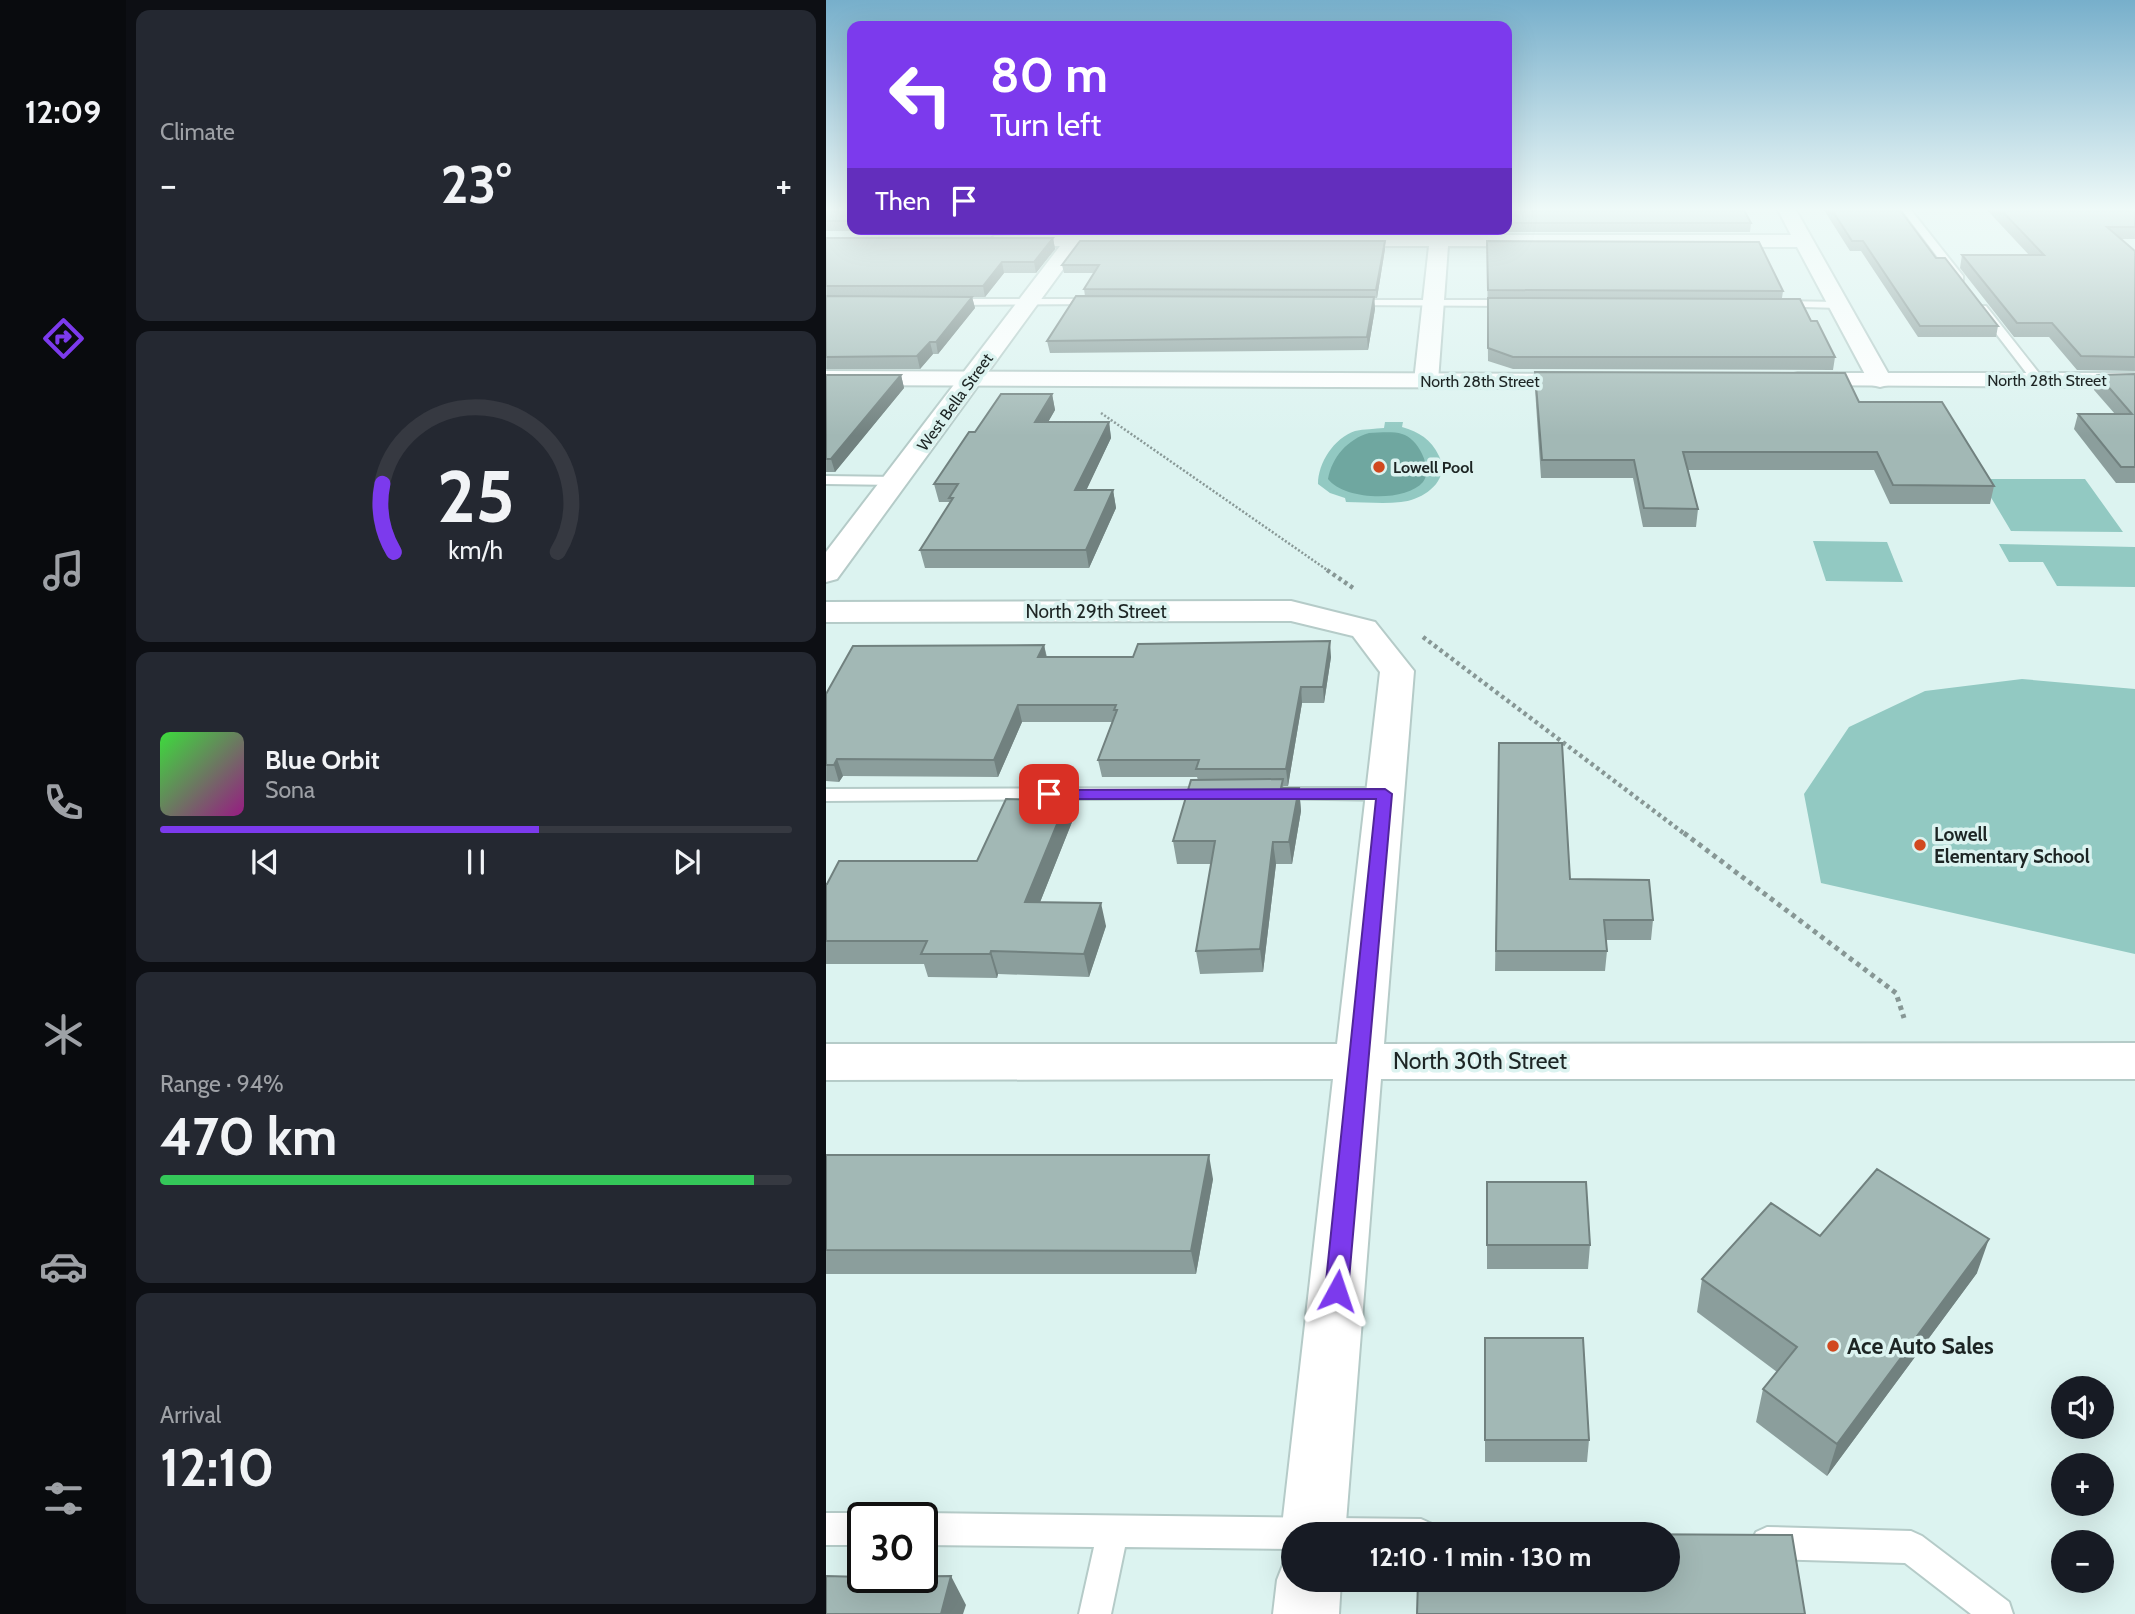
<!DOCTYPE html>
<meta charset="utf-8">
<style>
:root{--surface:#171b24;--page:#242831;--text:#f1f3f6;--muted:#9ea1a6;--line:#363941;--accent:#7c3aed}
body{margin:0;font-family:Cabin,sans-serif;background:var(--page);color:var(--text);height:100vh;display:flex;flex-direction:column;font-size:26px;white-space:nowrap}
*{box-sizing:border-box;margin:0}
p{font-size:23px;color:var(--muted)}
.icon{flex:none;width:38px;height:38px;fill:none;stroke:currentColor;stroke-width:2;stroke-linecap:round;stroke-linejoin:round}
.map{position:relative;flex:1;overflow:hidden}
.side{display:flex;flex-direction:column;gap:10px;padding:10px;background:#0d0f14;width:700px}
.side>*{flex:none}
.hud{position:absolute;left:21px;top:21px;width:665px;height:214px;border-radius:14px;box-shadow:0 7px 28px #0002;background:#7c3aed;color:#fff;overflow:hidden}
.controls{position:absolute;left:1225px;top:1376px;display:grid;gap:14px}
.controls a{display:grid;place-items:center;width:63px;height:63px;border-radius:50%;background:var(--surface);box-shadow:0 7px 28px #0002;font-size:35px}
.speed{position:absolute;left:21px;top:1502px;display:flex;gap:14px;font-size:35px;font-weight:700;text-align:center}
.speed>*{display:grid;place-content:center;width:91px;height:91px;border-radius:50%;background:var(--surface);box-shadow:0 7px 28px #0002;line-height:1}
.speed .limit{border:4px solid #111;border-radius:10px;background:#fff;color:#111}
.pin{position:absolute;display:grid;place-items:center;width:60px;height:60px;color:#fff;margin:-30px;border-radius:14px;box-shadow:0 4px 10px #0006}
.me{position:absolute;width:77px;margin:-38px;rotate:5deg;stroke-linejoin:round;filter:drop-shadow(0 0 5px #0008)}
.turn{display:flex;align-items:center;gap:24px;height:147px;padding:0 28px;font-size:32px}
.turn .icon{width:91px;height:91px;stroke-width:2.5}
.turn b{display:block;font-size:49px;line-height:60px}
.then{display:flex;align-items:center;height:66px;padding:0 28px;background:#0003;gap:14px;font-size:26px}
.big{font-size:52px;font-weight:700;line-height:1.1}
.side .card{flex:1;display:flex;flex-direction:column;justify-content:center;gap:10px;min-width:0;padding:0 24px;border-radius:14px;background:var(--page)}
.side .dial{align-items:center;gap:0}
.dial svg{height:182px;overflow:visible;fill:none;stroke:var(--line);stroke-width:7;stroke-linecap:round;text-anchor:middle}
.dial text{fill:var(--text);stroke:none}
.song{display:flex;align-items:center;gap:21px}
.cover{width:84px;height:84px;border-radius:10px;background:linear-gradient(135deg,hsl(120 70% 55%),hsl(310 70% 35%))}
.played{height:7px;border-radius:4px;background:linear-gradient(90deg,var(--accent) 60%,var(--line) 60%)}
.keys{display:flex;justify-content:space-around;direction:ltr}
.heat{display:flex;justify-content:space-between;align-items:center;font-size:38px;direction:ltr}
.charge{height:10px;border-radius:5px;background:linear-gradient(90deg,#34c759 94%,var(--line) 0)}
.trip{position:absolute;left:455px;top:1522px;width:399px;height:70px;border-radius:35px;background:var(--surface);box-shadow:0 7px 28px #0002;font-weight:700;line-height:70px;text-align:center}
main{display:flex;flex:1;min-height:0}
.tab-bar{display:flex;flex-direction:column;width:126px;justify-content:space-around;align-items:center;background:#090b0e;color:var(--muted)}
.tab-bar .icon{width:49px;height:49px}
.tab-bar .active{color:var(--accent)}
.tab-bar b{font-size:32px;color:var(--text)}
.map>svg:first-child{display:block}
.green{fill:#92c9c2}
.water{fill:#6fa7a0}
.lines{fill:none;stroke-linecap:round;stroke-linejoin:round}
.lane-casing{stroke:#b5cbc8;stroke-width:4}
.street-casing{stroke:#b5cbc8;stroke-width:4}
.secondary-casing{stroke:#b5cbc8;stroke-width:4}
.path-far2{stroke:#879795;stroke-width:2.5;stroke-dasharray:2 2;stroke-linecap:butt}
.path-far1{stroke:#879795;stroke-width:4.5;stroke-dasharray:3.5 3.5;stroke-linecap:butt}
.path{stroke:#879795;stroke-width:5;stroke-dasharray:4.5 4.5;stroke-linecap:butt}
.lane{fill:#fff;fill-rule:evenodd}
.street{fill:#fff;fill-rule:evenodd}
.secondary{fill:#fff;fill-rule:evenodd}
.wall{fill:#8b9e9c}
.shaded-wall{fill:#71817f}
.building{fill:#a2b8b5;stroke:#71817f;stroke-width:2}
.route{fill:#7c3aed;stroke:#51269a;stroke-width:2}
.poi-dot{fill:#d1491f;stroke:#dcf3f0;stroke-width:2.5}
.labels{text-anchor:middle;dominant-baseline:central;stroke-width:7;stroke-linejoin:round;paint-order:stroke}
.far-street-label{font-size:16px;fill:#1d2524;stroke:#dcf3f0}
.far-poi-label{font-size:16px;font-weight:bold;fill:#1d2524;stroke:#dcf3f0;text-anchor:start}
.street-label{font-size:19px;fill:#1d2524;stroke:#dcf3f0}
.poi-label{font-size:19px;font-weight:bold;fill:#1d2524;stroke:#dcf3f0;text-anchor:start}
.near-street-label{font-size:23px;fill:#1d2524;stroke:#dcf3f0}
.near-poi-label{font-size:23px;font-weight:bold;fill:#1d2524;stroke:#dcf3f0;text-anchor:start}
</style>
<main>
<nav class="tab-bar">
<b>12:09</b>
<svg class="icon active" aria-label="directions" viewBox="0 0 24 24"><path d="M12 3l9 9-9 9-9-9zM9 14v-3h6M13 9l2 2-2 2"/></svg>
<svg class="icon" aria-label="music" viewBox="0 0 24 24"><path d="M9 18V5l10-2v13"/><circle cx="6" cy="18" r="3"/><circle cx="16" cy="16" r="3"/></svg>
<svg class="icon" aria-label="phone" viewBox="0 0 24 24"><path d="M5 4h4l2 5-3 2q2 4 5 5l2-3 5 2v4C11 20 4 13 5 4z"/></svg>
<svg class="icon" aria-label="climate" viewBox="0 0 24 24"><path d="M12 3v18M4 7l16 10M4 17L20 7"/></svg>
<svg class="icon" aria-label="car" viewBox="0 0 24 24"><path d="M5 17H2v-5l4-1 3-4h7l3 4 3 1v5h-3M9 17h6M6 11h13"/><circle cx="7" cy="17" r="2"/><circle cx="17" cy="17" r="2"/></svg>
<svg class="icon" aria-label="filters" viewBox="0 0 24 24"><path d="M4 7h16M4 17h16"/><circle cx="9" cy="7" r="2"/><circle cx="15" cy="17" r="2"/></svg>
</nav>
<section class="side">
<div class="card"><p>Climate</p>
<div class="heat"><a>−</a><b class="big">23°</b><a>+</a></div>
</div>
<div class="card dial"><svg viewBox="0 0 100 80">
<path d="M14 69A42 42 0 1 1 86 69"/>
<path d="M14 69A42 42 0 0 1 9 39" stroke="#7c3aed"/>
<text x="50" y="56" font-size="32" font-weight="700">25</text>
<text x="50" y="72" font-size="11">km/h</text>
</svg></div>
<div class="card">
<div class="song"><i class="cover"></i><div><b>Blue Orbit</b><p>Sona</p></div></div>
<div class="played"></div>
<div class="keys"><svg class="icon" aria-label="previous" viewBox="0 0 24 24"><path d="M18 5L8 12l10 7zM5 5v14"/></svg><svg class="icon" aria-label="pause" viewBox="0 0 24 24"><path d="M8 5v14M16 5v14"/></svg><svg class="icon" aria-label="next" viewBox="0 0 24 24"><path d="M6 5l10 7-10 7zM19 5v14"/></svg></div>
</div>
<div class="card"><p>Range · 94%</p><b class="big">470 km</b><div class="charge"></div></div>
<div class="card"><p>Arrival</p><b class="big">12:10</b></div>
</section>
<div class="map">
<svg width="1309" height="1614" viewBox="0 0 1309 1614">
<rect width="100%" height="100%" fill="#dcf3f0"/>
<path class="green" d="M 559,422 L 577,422 L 576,427 C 593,432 605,439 613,456 C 625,482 596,500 575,502 C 557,504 538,502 520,502 L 519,498 L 504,493 L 492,484 C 492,463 508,438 529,431 C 538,429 549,429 558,428 Z
M 1154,479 L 1259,479 L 1297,532 L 1185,531 Z
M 987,541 L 1061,542 L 1077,582 L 1000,581 Z
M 1173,544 L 1309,547 L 1309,587 L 1231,586 L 1217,562 L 1183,562 Z
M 1196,679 L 1309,689 L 1309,954 L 995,883 L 978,794 L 1023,727 L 1099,691 Z"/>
<path class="water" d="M 543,433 C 553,433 566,431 576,434 C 591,437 608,469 597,482 C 579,503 518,500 502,479 C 506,457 522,439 543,433 Z"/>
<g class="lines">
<defs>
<path id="lane" d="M 1076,210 L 1085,210 L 1137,276 L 1137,280 L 1129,280 Z
M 273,299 L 278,302 L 277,304 L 121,305 L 116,302 L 121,299 Z
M 524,300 L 686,300 L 691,303 L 686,306 L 520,305 L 520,301 Z
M 951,301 L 1013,302 L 1018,305 L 1013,308 L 947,306 L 946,304 Z
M 1152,306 L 1160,306 L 1216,377 L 1216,383 L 1208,383 L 1152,310 Z
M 0,476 L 71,477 L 78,481 L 71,485 L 0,484 Z
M 387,788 L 394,790 L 397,794 L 394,798 L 0,801 L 0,789 Z
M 449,788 L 559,788 L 569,794 L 559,800 L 442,798 L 439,794 L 442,790 Z
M 0,1513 L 37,1513 L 47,1517 L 37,1517 L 37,1545 L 0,1545 Z
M 96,1513 L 595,1519 L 606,1524 L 611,1535 L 467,1535 L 467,1549 L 299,1547 L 285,1614 L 253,1614 L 268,1547 L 96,1545 L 96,1517 L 86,1517 Z
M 941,1527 L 1085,1531 L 1096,1536 L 1183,1602 L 1187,1614 L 1145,1614 L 1079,1563 L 941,1559 L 930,1554 L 925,1543 L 930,1532 Z"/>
<path id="street" d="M 952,210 L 970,210 L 1066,380 L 1062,385 L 1054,387 L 1046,385 L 1042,380 L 971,247 L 622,246 L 612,381 L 609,386 L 600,388 L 591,386 L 588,381 L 603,246 L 254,246 L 11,579 L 0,582 L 0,552 L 234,246 L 175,246 L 168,244 L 165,240 L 168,236 L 243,234 L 247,229 L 266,229 L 263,234 L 604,235 L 605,229 L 623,229 L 623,235 L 965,235 Z
M 465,601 L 549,622 L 588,671 L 558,1044 L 1309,1043 L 1309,1079 L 555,1079 L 519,1535 L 467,1535 L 467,1580 L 515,1580 L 513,1614 L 447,1614 L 451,1580 L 460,1557 L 464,1556 L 455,1535 L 507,1079 L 0,1080 L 0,1044 L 511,1044 L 554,672 L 527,636 L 465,621 L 0,622 L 0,602 Z"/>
<path id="secondary" d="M 0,371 L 761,374 L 770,376 L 773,381 L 770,386 L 761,388 L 0,385 Z
M 972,373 L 1309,373 L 1309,387 L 964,385 L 960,380 L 964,375 Z"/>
</defs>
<use href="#lane" class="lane-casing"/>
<use href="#street" class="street-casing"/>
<use href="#secondary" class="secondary-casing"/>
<path class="path-far2" d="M 275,413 L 504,572"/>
<path class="path-far1" d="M 501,570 L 527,588
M 597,637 L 860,835"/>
<path class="path" d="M 858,833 L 1070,993 L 1078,1018"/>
<use href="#lane" class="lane"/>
<use href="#street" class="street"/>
<use href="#secondary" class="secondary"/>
</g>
<path class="wall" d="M 0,210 L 26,210 L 26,229 L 244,229 L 242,231 L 0,231 Z
M 681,210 L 925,223 L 924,232 L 661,232 L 661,229 L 681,229 Z
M 998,210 L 1074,210 L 1110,258 L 1172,326 L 1170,337 L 1092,337 L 1035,251 L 1024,251 Z
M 1161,210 L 1309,210 L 1309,239 L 1295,239 L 1309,251 L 1309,371 L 1251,370 L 1223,337 L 1188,337 L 1134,268 L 1136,255 L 1203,255 Z
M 267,229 L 562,229 L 562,232 L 268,231 Z
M 0,238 L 227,238 L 229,249 L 210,273 L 178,273 L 159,297 L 146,297 L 149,308 L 112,354 L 107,354 L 94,369 L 0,369 Z
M 661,241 L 957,291 L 956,298 L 985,321 L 1009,357 L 1007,370 L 687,369 L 662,361 Z
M 559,249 L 551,298 L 548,298 L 549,309 L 542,350 L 224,353 L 221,341 L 259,296 L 258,289 L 268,273 L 238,273 L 236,265 Z
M 709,372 L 1033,402 L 1168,486 L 1164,504 L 1064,504 L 1048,470 L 862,470 L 872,509 L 870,527 L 817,527 L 807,478 L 715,478 L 709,389 Z
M 1309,374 L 1309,483 L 1290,483 L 1248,429 L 1252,414 L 1289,414 L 1268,390 L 1272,375 Z
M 0,375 L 75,375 L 78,388 L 9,472 L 0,472 Z
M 226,394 L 229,410 L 222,422 L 283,422 L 285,438 L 260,490 L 287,490 L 290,508 L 263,568 L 99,568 L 94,550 L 125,502 L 113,502 L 108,484 L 149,432 Z
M 218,645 L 221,657 L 505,657 L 498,703 L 476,703 L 462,786 L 457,786 L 458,788 L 473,788 L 475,811 L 466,864 L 450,864 L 437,972 L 374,974 L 370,951 L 385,864 L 351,864 L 347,841 L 372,780 L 371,777 L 276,777 L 272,760 L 286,722 L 196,722 L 172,777 L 17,776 L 13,782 L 0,781 L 0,694 Z
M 673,743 L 744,879 L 827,920 L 825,940 L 780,940 L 781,951 L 779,971 L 669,971 Z
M 241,800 L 246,822 L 214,902 L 280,926 L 263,977 L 172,974 L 171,978 L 102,977 L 98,964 L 0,964 L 0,884 L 151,861 Z
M 0,1155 L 387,1179 L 370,1274 L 0,1274 Z
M 661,1182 L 764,1245 L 762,1269 L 661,1269 Z
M 994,1236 L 1151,1273 L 1001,1476 L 930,1422 L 937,1389 L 951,1372 L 871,1312 L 876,1279 Z
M 659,1338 L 763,1440 L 761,1462 L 659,1462 Z"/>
<path class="shaded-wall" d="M 227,238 L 229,249 L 210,273 L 208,262 Z
M 559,241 L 559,249 L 551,298 L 550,290 Z
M 176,262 L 178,273 L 159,297 L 157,286 Z
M 146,297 L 149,308 L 112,354 L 110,342 Z
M 548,297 L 549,309 L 542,350 L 541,337 Z
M 104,342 L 107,354 L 94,369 L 91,356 Z
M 75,375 L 78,388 L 9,472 L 5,459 Z
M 226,394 L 229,410 L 213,438 L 209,422 Z
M 283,422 L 285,438 L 252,508 L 249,490 Z
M 287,490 L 290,508 L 263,568 L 260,550 Z
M 504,641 L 505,657 L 498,703 L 497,687 Z
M 218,645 L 221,661 L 212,657 Z
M 475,687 L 476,703 L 462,786 L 460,769 Z
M 192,705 L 196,722 L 172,777 L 168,760 Z
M 11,759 L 17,776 L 13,782 L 8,765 Z
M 473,788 L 475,811 L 466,864 L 463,842 Z
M 241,800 L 246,822 L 205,925 L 199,902 Z
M 447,842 L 450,864 L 437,972 L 434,949 Z
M 275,903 L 280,926 L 263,977 L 258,954 Z
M 165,951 L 172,974 L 171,978 L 164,954 Z
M 383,1155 L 387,1179 L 370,1274 L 365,1251 Z
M 1163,1239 L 1151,1273 L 1001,1476 L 1011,1444 Z
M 125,1576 L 140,1605 L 137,1614 L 115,1614 Z"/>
<path class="building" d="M 0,210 L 26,210 L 26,221 L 0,221 Z
M 681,210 L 918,210 L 925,223 L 681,223 Z
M 1006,210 L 1074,210 L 1110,258 L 1119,258 L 1172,326 L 1094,326 L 1037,241 L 1026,241 Z
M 1175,210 L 1309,210 L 1309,227 L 1281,227 L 1309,251 L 1309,357 L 1255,356 L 1226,323 L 1191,323 L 1136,255 L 1218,255 Z
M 0,238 L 227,238 L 208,262 L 176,262 L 157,286 L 0,286 Z
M 254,241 L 559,241 L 550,290 L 258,289 L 273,265 L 236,265 Z
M 661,241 L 933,242 L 957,291 L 662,290 Z
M 0,296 L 146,297 L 110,342 L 104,342 L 91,356 L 0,357 Z
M 250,296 L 548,297 L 541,337 L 221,341 Z
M 662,298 L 974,299 L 985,321 L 991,321 L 1009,357 L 687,357 L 662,348 Z
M 709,372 L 1019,373 L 1033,402 L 1116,402 L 1168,486 L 1067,485 L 1051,452 L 857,452 L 872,509 L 818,508 L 808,460 L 716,460 Z
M 1309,374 L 1309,467 L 1295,467 L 1252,414 L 1306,414 L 1272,375 Z
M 0,375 L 75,375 L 5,459 L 0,459 Z
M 175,394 L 226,394 L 209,422 L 283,422 L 249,490 L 287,490 L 260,550 L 94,550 L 127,498 L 123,498 L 132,484 L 108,484 L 143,432 L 149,432 Z
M 504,641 L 497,687 L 475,687 L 460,769 L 370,769 L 373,760 L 272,760 L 291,710 L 288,710 L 290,705 L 192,705 L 168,760 L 11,759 L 8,765 L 0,765 L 0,694 L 27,646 L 218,645 L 212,657 L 307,657 L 312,644 Z
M 673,743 L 736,743 L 744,879 L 823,880 L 827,920 L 778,920 L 781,951 L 670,951 Z
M 457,779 L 455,788 L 473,788 L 463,842 L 447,842 L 434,949 L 370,951 L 389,841 L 347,841 L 365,780 Z
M 180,799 L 241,800 L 199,902 L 275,903 L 258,954 L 165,951 L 164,954 L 95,954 L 101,941 L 0,941 L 0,884 L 1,884 L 13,861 L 151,861 Z
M 0,1155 L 383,1155 L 365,1251 L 0,1250 Z
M 1051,1169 L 1163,1239 L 1011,1444 L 937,1389 L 971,1347 L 876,1279 L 945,1203 L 994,1236 Z
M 661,1182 L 760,1182 L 764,1245 L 661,1245 Z
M 659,1338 L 757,1338 L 763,1440 L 659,1440 Z
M 594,1533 L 966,1535 L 979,1614 L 591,1614 L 592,1580 L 842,1580 L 842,1535 L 594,1535 Z
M 0,1576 L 37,1577 L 125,1576 L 115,1614 L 0,1614 Z"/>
<linearGradient id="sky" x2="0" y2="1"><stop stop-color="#77afcb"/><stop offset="0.48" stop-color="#effaf8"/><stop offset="1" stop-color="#effaf8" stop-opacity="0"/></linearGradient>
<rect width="1309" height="436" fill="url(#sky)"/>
<path class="route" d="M 559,789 L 566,794 L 522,1291 L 519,1298 L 511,1301 L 503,1298 L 499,1291 L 550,799 L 223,799 L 216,794 L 223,790 Z"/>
<g class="poi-dot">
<circle cx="553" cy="467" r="7"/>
<circle cx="1094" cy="845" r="7"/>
<circle cx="1007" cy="1346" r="7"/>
</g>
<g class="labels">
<g class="far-street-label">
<text x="1221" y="380">North 28th Street</text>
<text x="654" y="381">North 28th Street</text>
<text transform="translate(129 402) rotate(-54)">West Bella Street</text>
</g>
<g class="far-poi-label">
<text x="567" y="467">Lowell Pool</text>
</g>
<g class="street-label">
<text x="270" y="611">North 29th Street</text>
</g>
<g class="poi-label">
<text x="1108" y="834">Lowell<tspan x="1108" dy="22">Elementary School</tspan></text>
</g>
<g class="near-street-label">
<text x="654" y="1061">North 30th Street</text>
</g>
<g class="near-poi-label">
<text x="1021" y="1346">Ace Auto Sales</text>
</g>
</g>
</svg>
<div class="controls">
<a><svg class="icon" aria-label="sound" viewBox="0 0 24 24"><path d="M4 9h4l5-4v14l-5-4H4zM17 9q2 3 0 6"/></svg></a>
<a>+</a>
<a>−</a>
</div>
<div class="speed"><div class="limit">30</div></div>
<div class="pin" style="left:223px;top:794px;background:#d93025"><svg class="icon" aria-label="arrive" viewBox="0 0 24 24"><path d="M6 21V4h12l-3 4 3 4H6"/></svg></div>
<svg class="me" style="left:511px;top:1291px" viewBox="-20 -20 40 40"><path d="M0-17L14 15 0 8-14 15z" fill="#7c3aed" stroke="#fff" stroke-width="4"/></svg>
<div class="trip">12:10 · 1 min · 130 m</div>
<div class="hud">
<div class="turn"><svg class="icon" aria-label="left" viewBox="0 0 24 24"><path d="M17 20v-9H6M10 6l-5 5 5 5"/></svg><div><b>80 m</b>Turn left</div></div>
<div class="then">Then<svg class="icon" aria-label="arrive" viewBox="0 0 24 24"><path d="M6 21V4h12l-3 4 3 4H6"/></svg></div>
</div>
</div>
</main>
